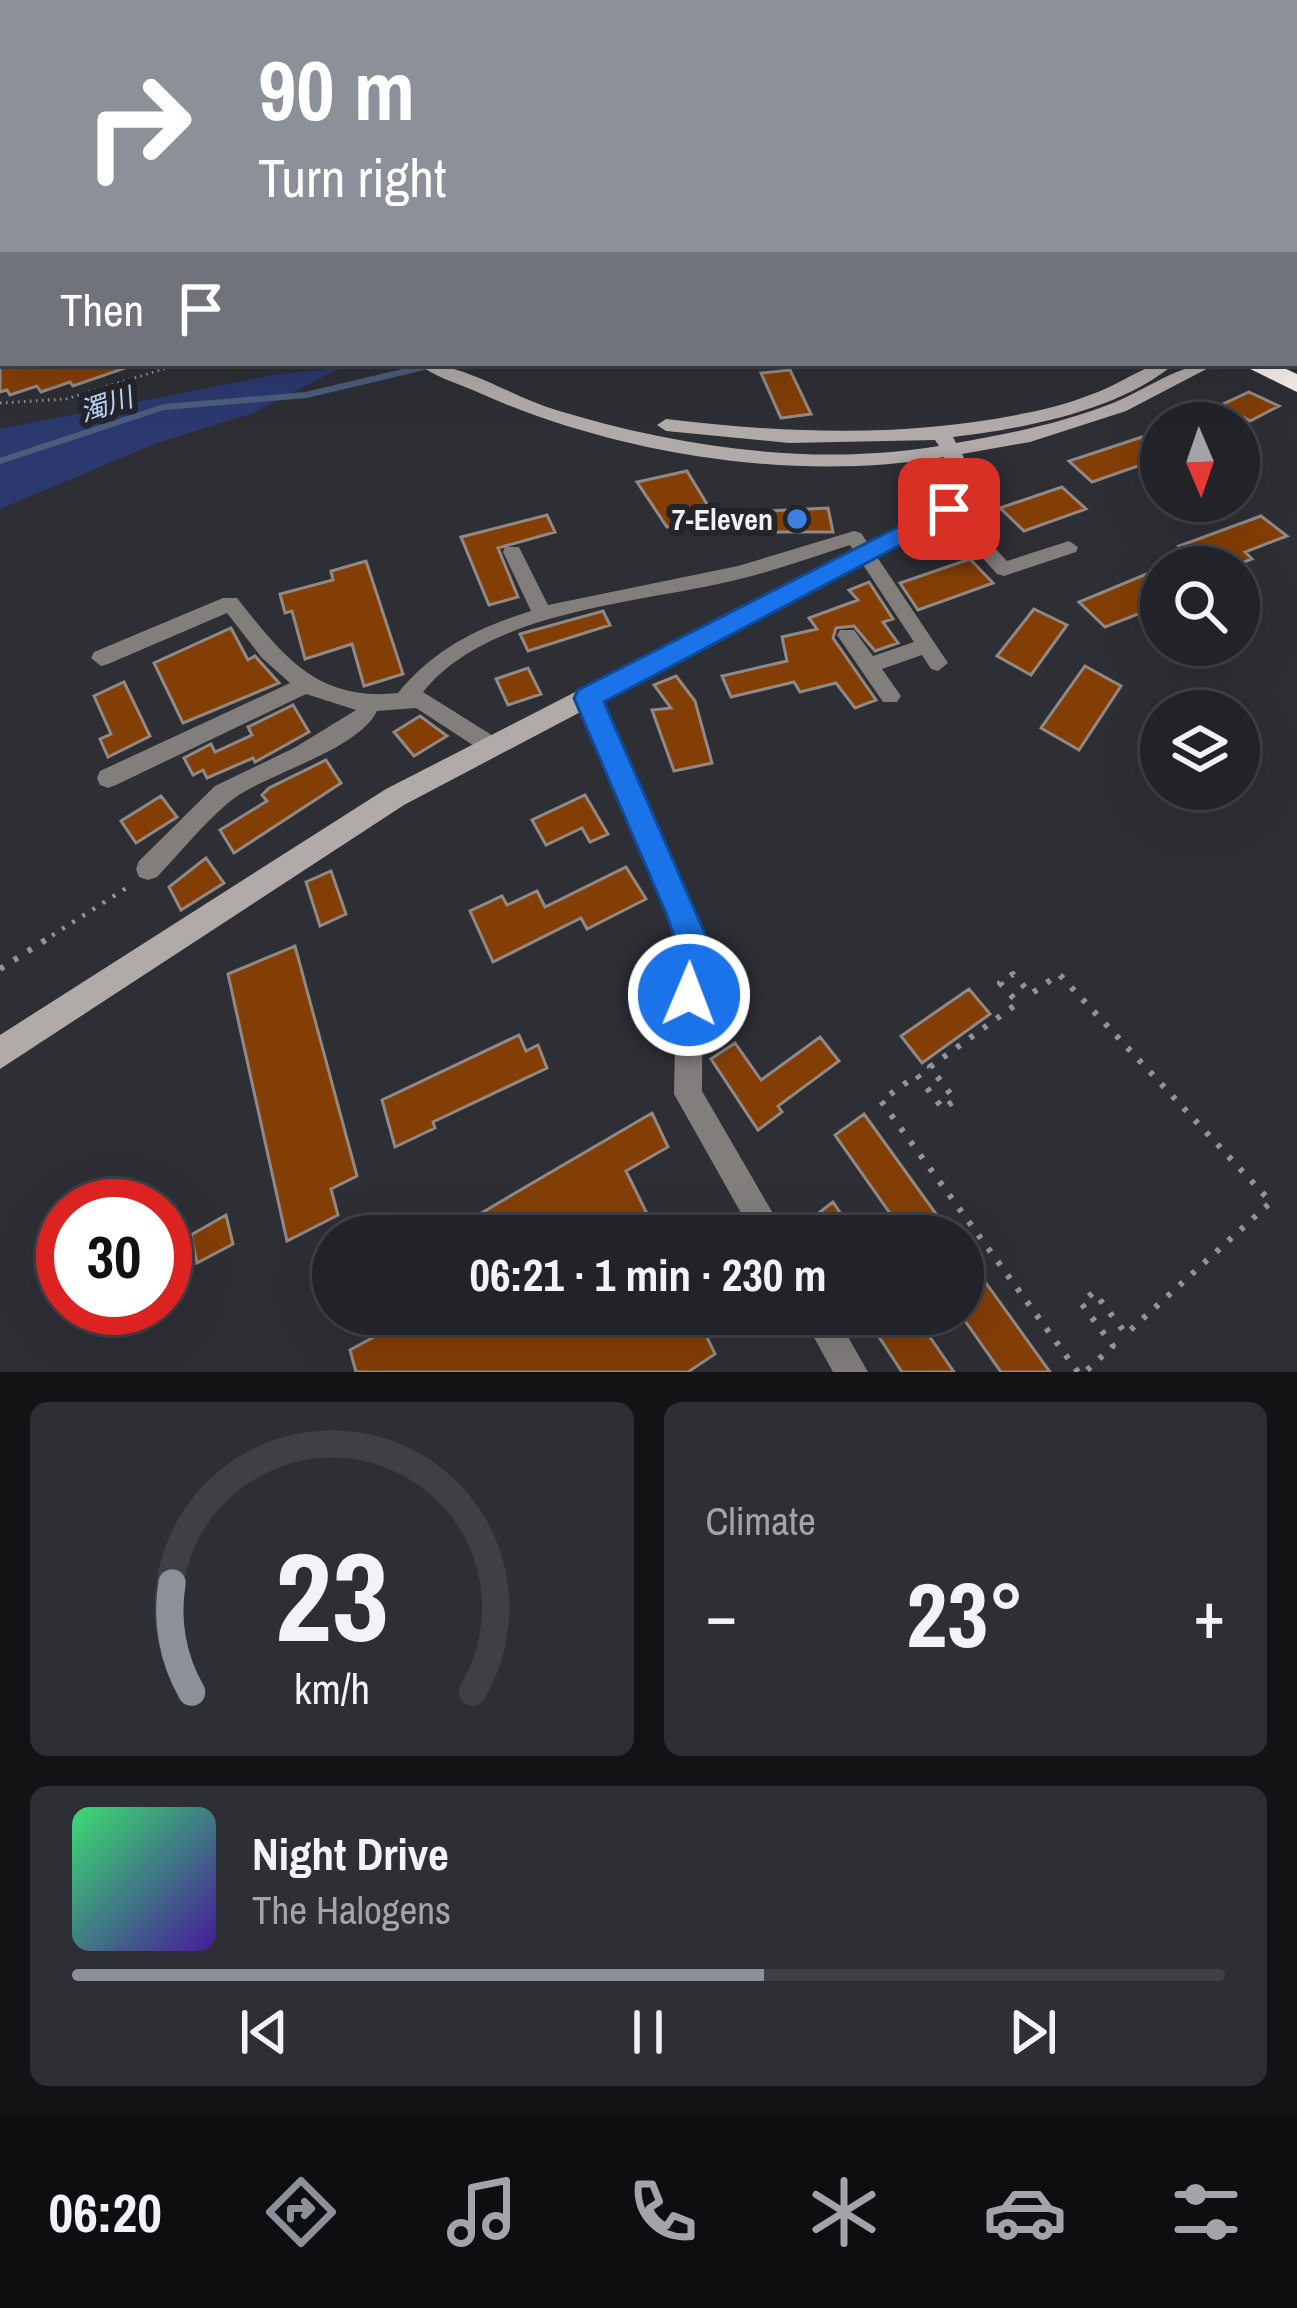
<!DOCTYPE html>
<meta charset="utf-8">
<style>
:root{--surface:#222328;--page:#2e2f34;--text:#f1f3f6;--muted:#a2a4a8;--line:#3f4045;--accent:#8c9099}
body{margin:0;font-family:"Archivo Narrow","Noto Sans JP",sans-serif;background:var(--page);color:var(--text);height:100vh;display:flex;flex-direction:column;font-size:45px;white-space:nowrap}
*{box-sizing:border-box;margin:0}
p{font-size:39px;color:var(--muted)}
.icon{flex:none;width:66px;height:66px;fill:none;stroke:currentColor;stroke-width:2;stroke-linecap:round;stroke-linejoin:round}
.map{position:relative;height:1372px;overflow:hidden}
.panel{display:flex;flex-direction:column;gap:30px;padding:30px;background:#131316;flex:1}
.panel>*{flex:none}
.top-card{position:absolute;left:0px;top:0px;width:1299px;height:366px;box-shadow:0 12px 48px #0002,0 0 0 3px var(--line);background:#8c9099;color:#fff;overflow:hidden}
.needle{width:78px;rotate:178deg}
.fabs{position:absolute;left:1140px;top:402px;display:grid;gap:24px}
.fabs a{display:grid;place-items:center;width:120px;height:120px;border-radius:50%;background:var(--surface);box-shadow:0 12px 48px #0002,0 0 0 3px var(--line);font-size:60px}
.speed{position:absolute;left:36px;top:1179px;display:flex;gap:24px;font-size:60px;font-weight:700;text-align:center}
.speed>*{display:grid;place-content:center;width:156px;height:156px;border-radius:50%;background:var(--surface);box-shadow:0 12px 48px #0002,0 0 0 3px var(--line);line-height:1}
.speed .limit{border:18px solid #d22;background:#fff;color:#111}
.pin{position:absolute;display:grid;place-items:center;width:102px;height:102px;color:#fff;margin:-51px;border-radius:24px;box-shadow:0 6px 18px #0006}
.me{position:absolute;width:132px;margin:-66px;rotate:1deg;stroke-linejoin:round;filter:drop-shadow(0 0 9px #0008)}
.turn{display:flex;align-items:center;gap:42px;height:252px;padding:0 60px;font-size:54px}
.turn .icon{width:156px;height:156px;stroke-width:2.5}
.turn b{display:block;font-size:84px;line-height:102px}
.then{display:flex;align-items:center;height:114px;padding:0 60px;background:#0003;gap:24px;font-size:45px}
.big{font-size:90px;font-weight:700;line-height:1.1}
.panel .card{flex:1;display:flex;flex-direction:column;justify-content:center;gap:18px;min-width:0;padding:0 42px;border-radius:18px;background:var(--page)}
.panel .dial{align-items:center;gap:0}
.dial svg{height:312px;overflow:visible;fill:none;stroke:var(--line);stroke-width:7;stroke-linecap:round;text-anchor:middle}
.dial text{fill:var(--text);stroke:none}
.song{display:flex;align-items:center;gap:36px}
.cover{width:144px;height:144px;border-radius:18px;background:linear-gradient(135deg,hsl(140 70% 55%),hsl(260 70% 35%))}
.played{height:12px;border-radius:6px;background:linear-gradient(90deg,var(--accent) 60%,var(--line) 60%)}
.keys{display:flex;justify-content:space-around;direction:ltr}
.heat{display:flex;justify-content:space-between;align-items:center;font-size:66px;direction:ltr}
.panel .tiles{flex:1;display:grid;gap:30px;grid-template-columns:1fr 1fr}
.card:last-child{grid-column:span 2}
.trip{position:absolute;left:312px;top:1215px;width:672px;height:120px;border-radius:60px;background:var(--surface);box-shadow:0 12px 48px #0002,0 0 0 3px var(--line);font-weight:700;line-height:120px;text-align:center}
.tabs{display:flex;height:192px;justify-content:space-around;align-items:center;background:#0e0e10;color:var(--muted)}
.tabs .icon{width:84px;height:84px}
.tabs .active{color:var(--accent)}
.tabs b{font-size:54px;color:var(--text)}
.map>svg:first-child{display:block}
.green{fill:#2c396f}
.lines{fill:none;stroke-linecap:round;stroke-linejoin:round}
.stream{stroke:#4a5d7d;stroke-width:6}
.building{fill:#833e06;stroke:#918985;stroke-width:3}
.path-far2{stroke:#939499;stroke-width:3;stroke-dasharray:1.5 4.5;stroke-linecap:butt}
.path-far1{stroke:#939499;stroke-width:4.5;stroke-dasharray:3 9;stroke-linecap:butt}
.path{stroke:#939499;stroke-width:6;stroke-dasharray:4.5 12;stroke-linecap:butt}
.lane{stroke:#817e7c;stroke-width:4.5}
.street{fill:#817e7c;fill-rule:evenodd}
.secondary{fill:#b0aba8;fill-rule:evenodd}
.primary{stroke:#d4cdc9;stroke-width:30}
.highway{fill:#f5ede8;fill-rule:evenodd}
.route{fill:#1a73e8;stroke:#114b97;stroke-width:3}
.shop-dot{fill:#3f7fe0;stroke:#23252b;stroke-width:4.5}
.labels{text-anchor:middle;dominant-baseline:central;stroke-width:12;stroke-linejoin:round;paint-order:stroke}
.far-water-label{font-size:27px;font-style:italic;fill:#bdd4f9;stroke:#23252b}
.poi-label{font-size:30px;font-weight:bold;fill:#f0f1f5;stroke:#23252b;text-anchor:end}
</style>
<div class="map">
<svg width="1297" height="1372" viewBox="0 0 1297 1372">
<rect width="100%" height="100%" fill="#2d2f35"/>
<path class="green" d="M 340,368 L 253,413 L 157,443 L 0,509 L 0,429 L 278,374 Z"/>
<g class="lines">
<path class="stream" d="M 0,461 L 164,407 L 306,395 L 441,363"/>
</g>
<path class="building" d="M 0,363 L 131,363 L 131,366 L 73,386 L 70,382 L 41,392 L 37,386 L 10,395 L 7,390 L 0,392 Z
M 790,370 L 811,414 L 781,418 L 761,373 Z
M 1249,392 L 1279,406 L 1250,421 L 1243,417 L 1221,423 L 1204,413 Z
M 1142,437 L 1161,452 L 1161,458 L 1092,482 L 1069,461 Z
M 687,471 L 716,519 L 667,527 L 637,482 Z
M 1062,487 L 1086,509 L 1024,531 L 1000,508 Z
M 828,508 L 833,532 L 771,532 L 768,511 Z
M 547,515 L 555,532 L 498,548 L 518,597 L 489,605 L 461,537 Z
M 1261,516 L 1287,536 L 1245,552 L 1252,559 L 1231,567 L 1202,567 L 1179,546 Z
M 970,559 L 993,583 L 918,610 L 900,583 Z
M 366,561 L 403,674 L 364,686 L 352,644 L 305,659 L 292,611 L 285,613 L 280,594 L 333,580 L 331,571 Z
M 1161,568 L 1161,605 L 1105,627 L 1079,602 Z
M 869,582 L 893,619 L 883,622 L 898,643 L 875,651 L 854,626 L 836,628 L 833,638 L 876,700 L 855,708 L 836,683 L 800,692 L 794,682 L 731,697 L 722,676 L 787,661 L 782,637 L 817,629 L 809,618 L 858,600 L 849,590 Z
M 1034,609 L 1067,625 L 1031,675 L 997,656 Z
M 603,611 L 610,625 L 528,651 L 520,634 Z
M 231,628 L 248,660 L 255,656 L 279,683 L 183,723 L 154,663 Z
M 1085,666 L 1121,686 L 1079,750 L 1041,728 Z
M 528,668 L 541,694 L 508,705 L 496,679 Z
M 676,676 L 695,701 L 712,763 L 674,771 L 652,710 L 671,708 L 654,685 Z
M 124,682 L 150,736 L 108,757 L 100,739 L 111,734 L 94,696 Z
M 293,705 L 309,732 L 255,762 L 253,758 L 207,778 L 203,770 L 193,775 L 184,758 L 211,744 L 215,752 L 252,735 L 248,727 Z
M 420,716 L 447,736 L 414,756 L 394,732 Z
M 326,760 L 341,783 L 234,853 L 220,830 L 267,801 L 262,795 L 269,788 Z
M 585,795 L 608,834 L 590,842 L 582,828 L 546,845 L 532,820 Z
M 161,796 L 177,817 L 136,843 L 121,821 Z
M 206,858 L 224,883 L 181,910 L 169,887 Z
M 626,867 L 646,899 L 587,929 L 581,918 L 493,962 L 470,911 L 502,896 L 507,905 L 537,891 L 545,907 Z
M 331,871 L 346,914 L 320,926 L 306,882 Z
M 295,946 L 357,1176 L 331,1189 L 338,1215 L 287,1241 L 228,974 Z
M 969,989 L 990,1014 L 922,1063 L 901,1036 Z
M 519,1035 L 526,1051 L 538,1045 L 547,1068 L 433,1122 L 435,1128 L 395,1147 L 382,1100 Z
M 820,1037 L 839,1061 L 778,1106 L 782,1112 L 758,1130 L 711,1059 L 735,1043 L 761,1080 Z
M 652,1113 L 668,1147 L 626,1171 L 658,1236 L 546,1236 L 542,1227 L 527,1236 L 442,1236 Z
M 864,1114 L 952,1236 L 906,1236 L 835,1135 Z
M 833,1202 L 856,1236 L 829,1236 L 816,1215 Z
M 226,1215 L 233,1244 L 197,1263 L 191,1235 Z
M 963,1251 L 1050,1372 L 1001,1372 L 963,1318 Z
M 416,1314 L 696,1314 L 715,1354 L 688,1372 L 356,1372 L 350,1350 Z
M 864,1314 L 914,1314 L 954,1372 L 902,1372 Z"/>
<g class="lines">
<path class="path-far2" d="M 457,3 L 467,3
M 585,3 L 613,0
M 0,403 L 66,399 L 183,363"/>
<path class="path-far1" d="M 42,942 L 131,885"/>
<path class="path" d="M 0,969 L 47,939
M 1078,1372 L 881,1101 L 917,1075 L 943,1109 L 955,1100 L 930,1067 L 1018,1003 L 1000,983 L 1013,974 L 1031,994 L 1059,974 L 1271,1202 L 1126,1334 L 1094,1292 L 1081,1303 L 1113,1346 L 1085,1372"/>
<path class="lane" d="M 1259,3 L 1264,0"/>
<path class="street" d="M 927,0 L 939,0 L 943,3 L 931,3 Z
M 1296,67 L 1297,67 L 1297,74 L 1296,74 Z
M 0,149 L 3,149 L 3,157 L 0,157 Z
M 1296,270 L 1297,270 L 1297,278 L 1296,278 Z
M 1296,287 L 1297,287 L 1297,295 L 1296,295 Z
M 948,503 L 954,505 L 1007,561 L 1069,541 L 1078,547 L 1076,552 L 1004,576 L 997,574 L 942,513 L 939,509 Z
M 854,531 L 861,533 L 948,663 L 938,671 L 931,669 L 922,655 L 882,669 L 901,696 L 897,702 L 883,702 L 837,635 L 840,630 L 854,630 L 873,656 L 914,642 L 850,545 C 806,559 763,575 718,584 C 626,604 485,614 423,692 L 498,739 L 501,745 L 498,751 L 490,754 L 482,751 L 416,708 L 377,711 C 357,752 262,774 228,803 C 202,825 180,853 157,877 L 148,880 L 139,877 L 136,869 L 139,861 L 215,786 L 294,748 L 356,710 L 306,694 L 116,785 L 108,788 L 100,785 L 97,778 L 100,771 L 290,683 L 262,658 L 227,613 L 108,664 L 101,666 L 91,658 L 94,652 L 223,598 L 237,598 C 283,656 317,702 398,693 C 434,649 477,628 531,611 L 503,552 L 505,547 L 519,547 L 548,605 L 738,566 Z
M 588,690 L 595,692 L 599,698 L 703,936 L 702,1091 L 786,1236 L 754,1236 L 674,1094 L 677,936 L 577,698 L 581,692 Z
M 801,1314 L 835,1314 L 868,1372 L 833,1372 Z"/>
<path class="secondary" d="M 105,0 L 118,0 L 121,3 L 108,3 Z
M 214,0 L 226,0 L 229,3 L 217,3 Z
M 0,77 L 3,77 L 3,85 L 0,85 Z
M 3,298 L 3,308 L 0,309 L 0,299 Z
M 417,363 C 464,363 510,396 556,410 C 677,447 812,467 939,446 L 935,440 L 789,443 L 666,431 L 657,425 L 666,419 C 790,434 913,438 1036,411 C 1059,406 1085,398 1107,388 C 1132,377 1147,363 1175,363 C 1122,410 1022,429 953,437 L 956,443 C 1009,434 1062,423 1113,403 C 1148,389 1179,363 1218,363 L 1126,411 L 1030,442 L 962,454 L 976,481 L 971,506 L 404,805 L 0,1069 L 0,1035 L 386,789 L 954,498 L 956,481 L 944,457 C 794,483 613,454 475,391 C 456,383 433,376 417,363 Z"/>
<path class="primary" d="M 0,3 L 3,5"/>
<path class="highway" d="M 846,0 L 863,0 L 844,3 Z
M 0,15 L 3,16 L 3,26 L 0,25 Z
M 1238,363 L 1273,363 L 1297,374 L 1297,392 Z"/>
</g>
<path class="route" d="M 949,501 L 957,504 L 957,515 L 604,702 L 706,936 L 701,1007 L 689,1012 L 677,1007 L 672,995 L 674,936 L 666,913 L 574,698 L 578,690 Z"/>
<circle class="shop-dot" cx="797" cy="519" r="12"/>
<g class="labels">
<g class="far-water-label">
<text transform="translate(106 404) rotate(-18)">濁川</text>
</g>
<g class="poi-label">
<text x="773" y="519">7-Eleven</text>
</g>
</g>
</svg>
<div class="fabs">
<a><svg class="needle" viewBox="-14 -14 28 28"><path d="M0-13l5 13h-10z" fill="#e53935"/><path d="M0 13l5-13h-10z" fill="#a2a4a8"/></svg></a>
<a><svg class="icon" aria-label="search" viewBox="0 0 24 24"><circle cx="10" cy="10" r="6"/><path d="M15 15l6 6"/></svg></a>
<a><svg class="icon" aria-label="layers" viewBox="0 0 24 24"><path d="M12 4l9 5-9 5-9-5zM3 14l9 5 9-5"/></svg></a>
</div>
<div class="speed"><div class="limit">30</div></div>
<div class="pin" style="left:949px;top:509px;background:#d93025"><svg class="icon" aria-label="arrive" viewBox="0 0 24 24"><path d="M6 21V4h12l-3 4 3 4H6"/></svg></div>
<svg class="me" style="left:689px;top:995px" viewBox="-20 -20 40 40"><circle r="17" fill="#1a73e8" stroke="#fff" stroke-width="3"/><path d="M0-11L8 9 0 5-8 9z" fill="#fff"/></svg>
<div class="trip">06:21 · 1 min · 230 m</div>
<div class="top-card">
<div class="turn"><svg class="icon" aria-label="right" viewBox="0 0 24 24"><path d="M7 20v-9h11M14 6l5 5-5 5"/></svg><div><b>90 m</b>Turn right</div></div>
<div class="then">Then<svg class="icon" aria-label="arrive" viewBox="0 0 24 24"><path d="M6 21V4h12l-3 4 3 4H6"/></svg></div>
</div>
</div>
<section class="panel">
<div class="tiles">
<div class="card dial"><svg viewBox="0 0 100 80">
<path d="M14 69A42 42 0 1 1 86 69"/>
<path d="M14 69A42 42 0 0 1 9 41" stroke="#8c9099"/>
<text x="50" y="56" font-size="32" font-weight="700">23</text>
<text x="50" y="72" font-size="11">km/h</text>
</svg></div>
<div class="card"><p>Climate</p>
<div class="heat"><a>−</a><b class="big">23°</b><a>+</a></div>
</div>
<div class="card">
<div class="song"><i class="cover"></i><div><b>Night Drive</b><p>The Halogens</p></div></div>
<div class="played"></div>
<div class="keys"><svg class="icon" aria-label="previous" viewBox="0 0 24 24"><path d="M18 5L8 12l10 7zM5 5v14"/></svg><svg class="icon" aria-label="pause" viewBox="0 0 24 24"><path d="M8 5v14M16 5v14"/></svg><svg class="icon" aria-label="next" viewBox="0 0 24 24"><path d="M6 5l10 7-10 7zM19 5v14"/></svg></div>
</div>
</div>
</section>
<nav class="tabs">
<b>06:20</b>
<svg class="icon active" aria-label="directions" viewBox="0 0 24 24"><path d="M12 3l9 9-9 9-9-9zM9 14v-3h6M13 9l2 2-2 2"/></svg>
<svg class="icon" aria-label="music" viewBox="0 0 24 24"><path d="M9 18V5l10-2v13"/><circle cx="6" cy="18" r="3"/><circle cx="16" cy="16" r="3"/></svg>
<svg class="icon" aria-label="phone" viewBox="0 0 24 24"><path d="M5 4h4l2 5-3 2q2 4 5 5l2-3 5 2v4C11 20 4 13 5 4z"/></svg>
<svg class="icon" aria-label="climate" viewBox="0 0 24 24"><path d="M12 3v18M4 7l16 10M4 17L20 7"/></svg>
<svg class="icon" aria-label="car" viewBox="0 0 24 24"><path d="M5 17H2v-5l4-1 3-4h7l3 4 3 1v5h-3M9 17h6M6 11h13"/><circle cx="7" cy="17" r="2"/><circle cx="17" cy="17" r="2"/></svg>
<svg class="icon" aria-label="filters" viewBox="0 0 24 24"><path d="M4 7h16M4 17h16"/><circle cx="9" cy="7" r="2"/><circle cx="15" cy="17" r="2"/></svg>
</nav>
